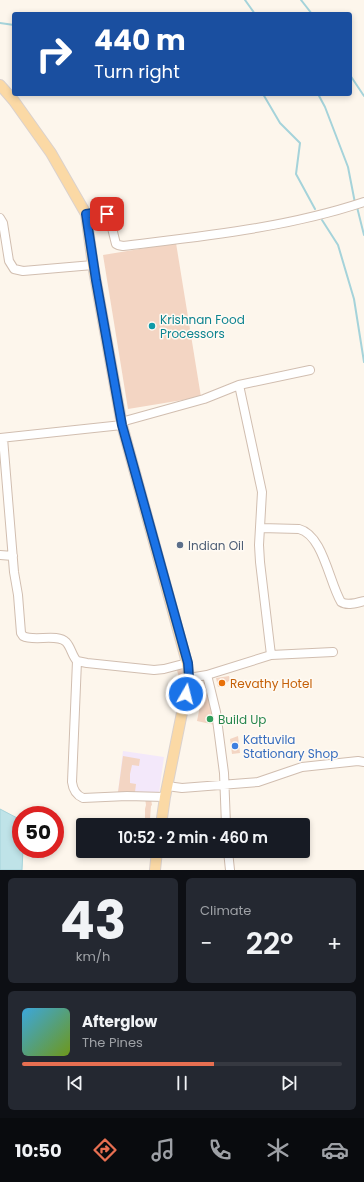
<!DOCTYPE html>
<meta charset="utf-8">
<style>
:root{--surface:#171b24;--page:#242831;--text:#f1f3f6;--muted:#9ea1a6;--line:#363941;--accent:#e76f51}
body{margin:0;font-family:Poppins,sans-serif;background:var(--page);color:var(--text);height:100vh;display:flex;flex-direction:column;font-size:15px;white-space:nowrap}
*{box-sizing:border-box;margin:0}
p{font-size:13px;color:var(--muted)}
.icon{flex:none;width:22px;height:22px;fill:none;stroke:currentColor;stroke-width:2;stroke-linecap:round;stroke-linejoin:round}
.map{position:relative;height:870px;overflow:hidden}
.drawer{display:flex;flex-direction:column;gap:8px;padding:8px;background:#0d0f14;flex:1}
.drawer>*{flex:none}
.top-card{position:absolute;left:12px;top:12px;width:340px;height:84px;border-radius:4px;box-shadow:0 2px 6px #0003;background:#1a4fa0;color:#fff;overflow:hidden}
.speed{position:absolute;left:12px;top:806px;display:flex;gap:8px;font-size:20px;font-weight:700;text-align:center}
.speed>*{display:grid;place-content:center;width:52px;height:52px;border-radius:50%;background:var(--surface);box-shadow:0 2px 6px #0003;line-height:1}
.speed .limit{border:6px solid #d22;background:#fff;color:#111}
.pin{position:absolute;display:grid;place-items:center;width:34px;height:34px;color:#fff;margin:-17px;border-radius:8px;box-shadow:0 2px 6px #0006}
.me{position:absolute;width:44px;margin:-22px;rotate:8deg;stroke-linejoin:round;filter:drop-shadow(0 0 3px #0008)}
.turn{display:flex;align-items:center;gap:14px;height:84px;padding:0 16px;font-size:18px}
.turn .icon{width:52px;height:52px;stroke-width:2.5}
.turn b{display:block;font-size:28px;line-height:34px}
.big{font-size:30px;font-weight:600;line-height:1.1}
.drawer .widget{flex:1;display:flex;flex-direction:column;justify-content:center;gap:6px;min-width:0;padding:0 14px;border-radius:6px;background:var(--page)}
.drawer .dial{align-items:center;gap:0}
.dial b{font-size:52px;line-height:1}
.song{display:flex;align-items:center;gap:12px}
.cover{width:48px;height:48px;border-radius:6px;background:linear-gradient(135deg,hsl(200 70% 55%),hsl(80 70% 35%))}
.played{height:4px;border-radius:2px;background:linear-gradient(90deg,var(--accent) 60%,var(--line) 60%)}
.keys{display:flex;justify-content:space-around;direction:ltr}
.heat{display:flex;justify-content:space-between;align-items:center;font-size:22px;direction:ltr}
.drawer .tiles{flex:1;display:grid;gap:8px;grid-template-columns:1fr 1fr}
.widget:last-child{grid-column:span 2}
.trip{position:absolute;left:76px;top:818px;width:234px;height:40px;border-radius:4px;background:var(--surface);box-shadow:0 2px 6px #0003;font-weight:600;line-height:40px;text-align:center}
.menu{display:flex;height:64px;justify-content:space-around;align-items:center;background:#090b0e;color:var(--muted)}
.menu .icon{width:28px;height:28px}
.menu .active{color:var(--accent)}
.menu b{font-size:18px;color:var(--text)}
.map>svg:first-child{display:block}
.education{fill:#f3e8fa}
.water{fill:#bfe3e8;stroke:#a5d3da}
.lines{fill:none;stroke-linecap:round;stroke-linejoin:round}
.stream{stroke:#a5d3da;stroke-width:2}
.building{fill:#f3d5c3}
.minor-casing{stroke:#d1beb0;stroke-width:10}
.major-casing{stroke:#dad1cd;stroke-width:12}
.minor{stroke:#fff;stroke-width:8}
.major{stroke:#fbd9a5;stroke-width:10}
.route-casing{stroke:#114b97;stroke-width:10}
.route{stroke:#1a73e8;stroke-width:7}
.culture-dot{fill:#0f9aa8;stroke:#fffaf3;stroke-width:1.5}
.service-dot{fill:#5c6f8a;stroke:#fffaf3;stroke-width:1.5}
.food-dot{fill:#e8710a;stroke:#fffaf3;stroke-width:1.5}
.leisure-dot{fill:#2e9e5b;stroke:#fffaf3;stroke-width:1.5}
.shop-dot{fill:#3f7fe0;stroke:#fffaf3;stroke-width:1.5}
.labels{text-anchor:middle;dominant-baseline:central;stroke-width:3;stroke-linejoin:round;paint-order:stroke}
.culture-label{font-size:12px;fill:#0d838f;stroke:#fffaf3;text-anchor:start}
.service-label{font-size:12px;fill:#4e5e75;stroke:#fffaf3;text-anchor:start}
.food-label{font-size:12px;fill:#c56008;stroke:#fffaf3;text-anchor:start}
.leisure-label{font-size:12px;fill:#27864d;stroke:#fffaf3;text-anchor:start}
.shop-label{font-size:12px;fill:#366cbe;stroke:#fffaf3;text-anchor:start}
</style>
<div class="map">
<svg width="364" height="870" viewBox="0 0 364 870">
<rect width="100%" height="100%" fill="#fdf6ec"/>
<path class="education" d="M 123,751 L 164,757 L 159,793 L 118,792 Z"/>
<path class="water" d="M 0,809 L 21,820 L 21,849 L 23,849 L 22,870 L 0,870 Z"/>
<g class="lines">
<path class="stream" d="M 245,0 L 255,14
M 301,0 L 312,14
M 0,23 L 14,25
M 350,75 L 364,96
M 263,94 L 280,123 L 300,143 L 296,174 L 315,209
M 318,94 L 325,107 L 348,167 L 355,203
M 357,207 L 364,235
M 322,220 L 338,245 L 354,299 L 364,362"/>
</g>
<path class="building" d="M 176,243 L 201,397 L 128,409 L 103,255 Z
M 183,669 L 185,676 L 179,678 L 177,670 Z
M 229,676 L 230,680 L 224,685 L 218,687 L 216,678 Z
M 204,685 L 209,691 L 215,725 L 197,721 L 202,696 L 199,689 L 202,689 Z
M 238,736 L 240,753 L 232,754 L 230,739 Z
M 123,756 L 140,759 L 139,766 L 132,765 L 130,774 L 130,783 L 136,784 L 135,792 L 118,792 Z
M 145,798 L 151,799 L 152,805 L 151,806 L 150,819 L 147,819 L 145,818 L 145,809 L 146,805 Z"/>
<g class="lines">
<defs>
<path id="minor" d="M 86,214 L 100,212 L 107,214 L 110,220 L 116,244 L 118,245 L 123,246 C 204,236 286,228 364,202
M 0,218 L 3,223 L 9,261 L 14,269 L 23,271 L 93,265
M 239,385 L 262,492 L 259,545 L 260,562 L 271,655
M 121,422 L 204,399 L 239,385 L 310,370
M 0,438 L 122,425
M 3,438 L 14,572 L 18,595 L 21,633 L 23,636 C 34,642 57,633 66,642 C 71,647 72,656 77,661 L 87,663 L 154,670 L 164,669 L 187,663
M 261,528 L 299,529 C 323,535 329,582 341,602 C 347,606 357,603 364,601
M 0,555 L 13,556
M 77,661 L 72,782 C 73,790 76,795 83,798 L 127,796 L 165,797
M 207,675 L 271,655 L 333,652
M 189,678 L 207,675 L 216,712 L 224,773 L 226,825
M 167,786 L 182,788 L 246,783 L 258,782 L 302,767 L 358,761 L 364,762
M 228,851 L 230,870"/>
<path id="major" d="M 0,85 L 14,101 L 51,153 L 86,214 L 93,265 L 122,425 L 187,663 L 189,678 L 165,797 L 161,825
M 155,870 L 157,851"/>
</defs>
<use href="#minor" class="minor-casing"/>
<use href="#major" class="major-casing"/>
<use href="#minor" class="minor"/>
<use href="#major" class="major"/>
</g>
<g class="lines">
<defs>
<path id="route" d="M 107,214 L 100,212 L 86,214 L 96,280 L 122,425 L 188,663 L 189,678 L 186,694"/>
</defs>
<use href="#route" class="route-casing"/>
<use href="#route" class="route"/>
</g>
<circle class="culture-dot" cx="152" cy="326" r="4"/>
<circle class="service-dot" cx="180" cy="545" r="4"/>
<circle class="food-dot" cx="222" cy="683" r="4"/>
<circle class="leisure-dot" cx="210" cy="719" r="4"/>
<circle class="shop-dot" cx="235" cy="746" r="4"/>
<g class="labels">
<g class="culture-label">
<text x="160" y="319">Krishnan Food<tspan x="160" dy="14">Processors</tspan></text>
</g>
<g class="service-label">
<text x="188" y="545">Indian Oil</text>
</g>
<g class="food-label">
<text x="230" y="683">Revathy Hotel</text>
</g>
<g class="leisure-label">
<text x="218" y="719">Build Up</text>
</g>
<g class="shop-label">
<text x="243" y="739">Kattuvila<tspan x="243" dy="14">Stationary Shop</tspan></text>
</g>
</g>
</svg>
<div class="speed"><div class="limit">50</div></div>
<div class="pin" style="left:107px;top:214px;background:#d93025"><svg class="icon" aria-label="arrive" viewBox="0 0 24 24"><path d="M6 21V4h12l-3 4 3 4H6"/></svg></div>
<svg class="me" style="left:186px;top:694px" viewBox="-20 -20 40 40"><circle r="17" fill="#1a73e8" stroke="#fff" stroke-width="3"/><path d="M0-11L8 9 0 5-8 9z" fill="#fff"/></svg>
<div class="trip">10:52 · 2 min · 460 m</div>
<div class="top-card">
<div class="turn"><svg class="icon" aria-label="right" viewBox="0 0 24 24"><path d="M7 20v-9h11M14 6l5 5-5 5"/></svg><div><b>440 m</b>Turn right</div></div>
</div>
</div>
<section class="drawer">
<div class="tiles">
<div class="widget dial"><b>43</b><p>km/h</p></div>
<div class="widget"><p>Climate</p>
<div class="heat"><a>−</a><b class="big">22°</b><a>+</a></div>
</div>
<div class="widget">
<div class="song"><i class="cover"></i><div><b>Afterglow</b><p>The Pines</p></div></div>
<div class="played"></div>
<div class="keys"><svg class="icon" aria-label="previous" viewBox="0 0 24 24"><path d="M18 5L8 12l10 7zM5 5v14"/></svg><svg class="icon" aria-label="pause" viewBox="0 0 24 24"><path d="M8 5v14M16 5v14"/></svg><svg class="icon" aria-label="next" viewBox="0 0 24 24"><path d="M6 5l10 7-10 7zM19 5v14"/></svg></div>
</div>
</div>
</section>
<nav class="menu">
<b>10:50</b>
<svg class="icon active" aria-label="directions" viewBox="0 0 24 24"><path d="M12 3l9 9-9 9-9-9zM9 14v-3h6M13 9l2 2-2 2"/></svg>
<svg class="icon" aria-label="music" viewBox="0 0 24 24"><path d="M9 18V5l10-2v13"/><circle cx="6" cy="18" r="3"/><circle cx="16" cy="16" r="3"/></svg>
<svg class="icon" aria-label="phone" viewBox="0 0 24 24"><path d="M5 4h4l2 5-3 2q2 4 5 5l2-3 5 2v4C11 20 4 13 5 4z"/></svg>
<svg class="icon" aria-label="climate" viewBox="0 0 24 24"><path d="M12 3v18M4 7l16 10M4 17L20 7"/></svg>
<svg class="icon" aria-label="car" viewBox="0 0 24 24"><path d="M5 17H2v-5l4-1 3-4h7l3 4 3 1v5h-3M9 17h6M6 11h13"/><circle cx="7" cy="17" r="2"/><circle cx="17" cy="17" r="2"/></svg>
</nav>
